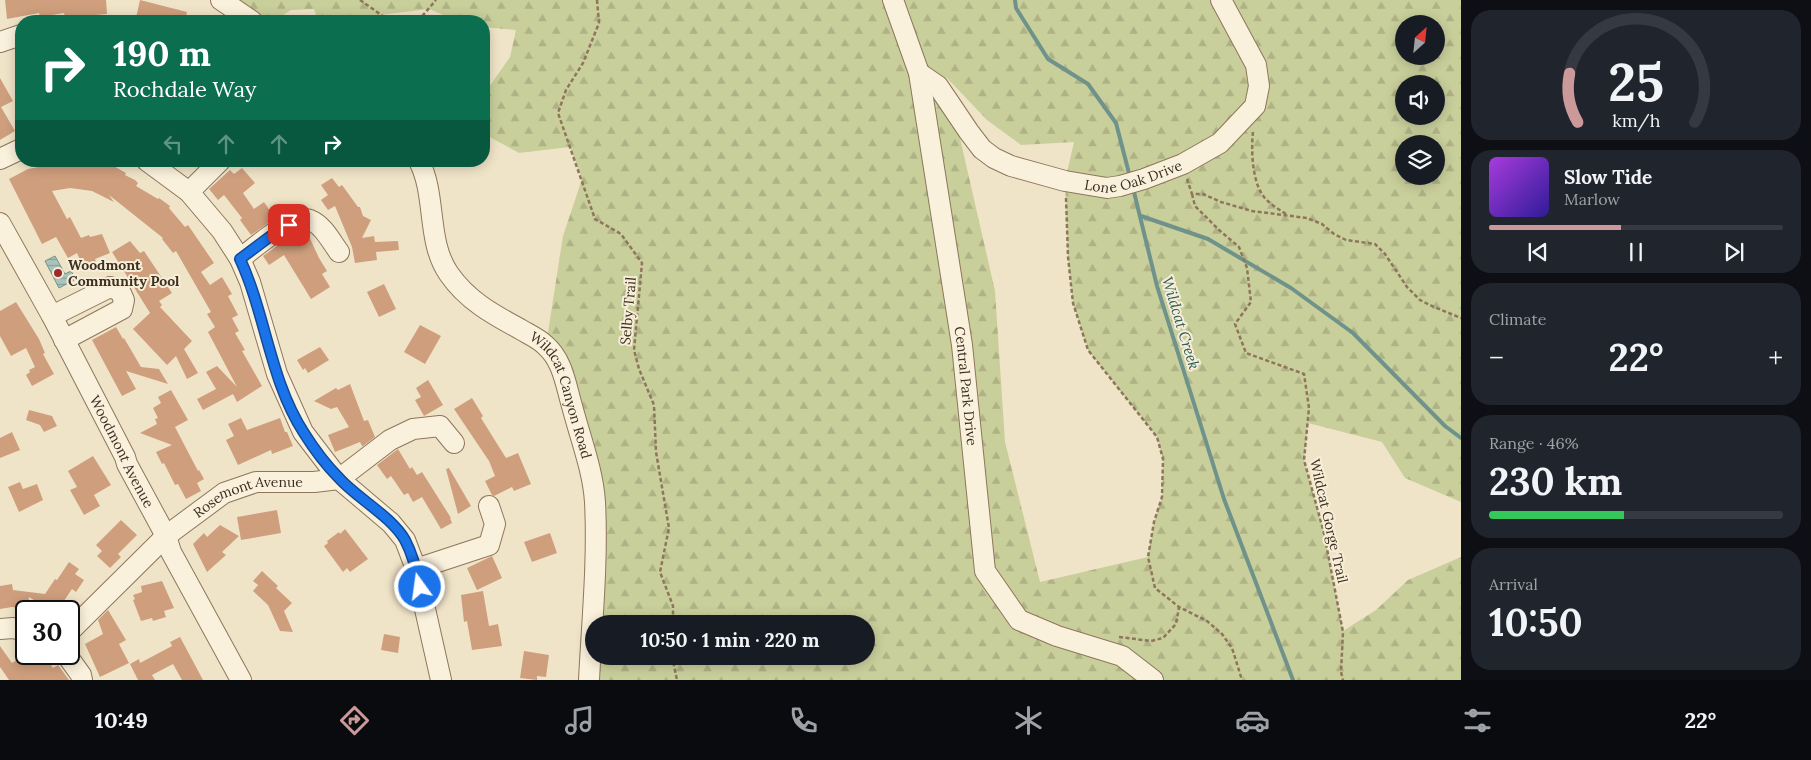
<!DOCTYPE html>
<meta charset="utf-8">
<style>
:root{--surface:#171b24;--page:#20242c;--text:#f1f3f6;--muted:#9ea1a6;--line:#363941;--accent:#cc999b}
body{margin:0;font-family:Lora,serif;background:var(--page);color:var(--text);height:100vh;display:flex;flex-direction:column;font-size:19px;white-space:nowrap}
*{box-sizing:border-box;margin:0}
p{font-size:16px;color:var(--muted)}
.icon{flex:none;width:28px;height:28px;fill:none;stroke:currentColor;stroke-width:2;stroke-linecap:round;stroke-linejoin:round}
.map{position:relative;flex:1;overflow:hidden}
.drawer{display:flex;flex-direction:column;gap:10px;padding:10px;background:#0d0f14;width:350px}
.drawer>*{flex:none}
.banner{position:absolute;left:15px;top:15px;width:475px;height:152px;border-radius:20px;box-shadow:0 2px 12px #0003;background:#0b6e4f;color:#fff;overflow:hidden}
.needle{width:32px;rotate:27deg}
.fabs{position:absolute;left:1395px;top:15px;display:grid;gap:10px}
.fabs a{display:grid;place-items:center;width:50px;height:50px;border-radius:50%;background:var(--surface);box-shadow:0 2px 12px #0003;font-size:25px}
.speed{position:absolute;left:15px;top:600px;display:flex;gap:10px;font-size:25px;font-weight:700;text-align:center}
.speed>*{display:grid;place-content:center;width:65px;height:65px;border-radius:50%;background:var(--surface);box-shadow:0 2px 12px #0003;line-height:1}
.speed .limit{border:2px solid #111;border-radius:8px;background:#fff;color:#111}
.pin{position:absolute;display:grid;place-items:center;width:42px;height:42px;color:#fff;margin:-21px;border-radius:10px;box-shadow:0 2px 8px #0006}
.me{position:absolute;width:55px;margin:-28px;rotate:346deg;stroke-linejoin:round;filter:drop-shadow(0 0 4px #0008)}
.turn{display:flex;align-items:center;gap:18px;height:105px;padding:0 15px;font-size:22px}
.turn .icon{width:65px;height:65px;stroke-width:2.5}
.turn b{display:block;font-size:35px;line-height:42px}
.lanes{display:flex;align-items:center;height:48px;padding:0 15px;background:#0003;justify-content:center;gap:25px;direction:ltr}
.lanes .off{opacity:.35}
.big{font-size:38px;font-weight:700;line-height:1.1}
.drawer .tile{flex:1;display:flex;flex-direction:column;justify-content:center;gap:8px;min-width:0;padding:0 18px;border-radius:20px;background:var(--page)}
.drawer .dial{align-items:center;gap:0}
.dial svg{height:130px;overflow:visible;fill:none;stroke:var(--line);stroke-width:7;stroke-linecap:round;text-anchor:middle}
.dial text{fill:var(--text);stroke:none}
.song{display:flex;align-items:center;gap:15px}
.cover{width:60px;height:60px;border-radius:8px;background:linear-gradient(135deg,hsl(280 70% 55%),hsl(250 70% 35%))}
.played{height:5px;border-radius:2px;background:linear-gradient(90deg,var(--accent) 45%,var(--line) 45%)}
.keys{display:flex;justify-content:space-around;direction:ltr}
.heat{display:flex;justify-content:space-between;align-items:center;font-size:28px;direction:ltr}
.charge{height:8px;border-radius:4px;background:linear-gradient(90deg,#34c759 46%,var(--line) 0)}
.trip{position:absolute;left:585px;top:615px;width:290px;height:50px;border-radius:25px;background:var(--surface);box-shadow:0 2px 12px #0003;font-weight:700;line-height:50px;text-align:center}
.menu{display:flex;height:80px;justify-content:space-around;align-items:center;background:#090b0e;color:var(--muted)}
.menu .icon{width:35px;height:35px}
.menu .selected{color:var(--accent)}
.menu b{font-size:22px;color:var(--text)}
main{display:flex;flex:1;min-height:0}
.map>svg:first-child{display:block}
.forest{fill:url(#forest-firs);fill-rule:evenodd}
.water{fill:url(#water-rules);stroke:#6f938a}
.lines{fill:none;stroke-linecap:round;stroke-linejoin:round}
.stream{stroke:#6f938a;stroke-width:4}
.building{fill:#cf9f7d}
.minor-casing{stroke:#8d765c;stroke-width:22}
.path{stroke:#8d765c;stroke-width:2.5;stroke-dasharray:4 2.5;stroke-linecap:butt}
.minor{stroke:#faf1dc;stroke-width:20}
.route-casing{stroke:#114b97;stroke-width:12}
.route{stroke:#1a73e8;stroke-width:9}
.poi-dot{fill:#9e2a2b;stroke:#f7eed8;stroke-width:2}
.labels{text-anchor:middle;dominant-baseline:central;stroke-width:4;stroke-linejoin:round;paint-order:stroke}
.street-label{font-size:14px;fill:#3d2e20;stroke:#f7eed8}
.poi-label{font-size:14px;font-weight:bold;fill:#3d2e20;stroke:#f7eed8;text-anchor:start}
.water-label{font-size:15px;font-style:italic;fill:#2f5d5a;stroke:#f7eed8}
</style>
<main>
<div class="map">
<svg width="1461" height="680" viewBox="0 0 1461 680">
<defs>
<pattern id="forest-firs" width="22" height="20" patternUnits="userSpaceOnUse" patternTransform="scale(1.25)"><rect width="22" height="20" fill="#c9cf9b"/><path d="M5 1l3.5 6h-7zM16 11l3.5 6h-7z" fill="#aeb285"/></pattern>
<pattern id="water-rules" width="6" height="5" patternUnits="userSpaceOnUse" patternTransform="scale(1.25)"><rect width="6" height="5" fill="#a9c4bc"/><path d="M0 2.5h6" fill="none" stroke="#8ba098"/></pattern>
</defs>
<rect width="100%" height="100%" fill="#f0e4c8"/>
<path class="forest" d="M 235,0 L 1461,0 L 1461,502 L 1405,478 L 1382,442 L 1308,423 L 1304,460 L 1324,533 L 1343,631 L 1376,610 L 1408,580 L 1461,557 L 1461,680 L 589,680 L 595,501 L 546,345 L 563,236 L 582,179 L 570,147 L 519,153 L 484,134 L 484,121 L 489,87 L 510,57 L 516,30 L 484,27 L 484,21 L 458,21 L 429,9 L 380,15 L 379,21 L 318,21 L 314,9 L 291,10 L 274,21 L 263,21 ZM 1404,24 L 1436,24 L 1436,56 L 1404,56 ZM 946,77 L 987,120 L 1021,145 L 1074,142 L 1065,181 L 1068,257 L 1073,303 L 1088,350 L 1157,437 L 1163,459 L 1162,497 L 1154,522 L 1148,557 L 1040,582 L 1005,442 L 995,291 ZM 1404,84 L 1436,84 L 1436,116 L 1404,116 ZM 1404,144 L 1436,144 L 1436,176 L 1404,176 ZM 594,624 L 866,624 L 866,656 L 594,656 Z"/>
<path class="water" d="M 55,256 L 65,274 L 71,271 L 76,279 L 59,288 L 45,261 Z"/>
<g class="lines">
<path class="stream" d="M 1015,0 L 1016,8 L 1048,59 L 1088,84 L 1116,123 L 1130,177
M 1133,188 L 1157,286 L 1224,499 L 1293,680
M 1141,216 L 1208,239 L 1291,288 L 1353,333 L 1445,426 L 1461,438"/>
</g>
<path class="building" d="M 5,0 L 106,0 L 107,14 L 84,16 L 84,21 L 71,21 L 71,16 L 65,17 L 64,13 L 40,17 L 39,13 L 7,19 Z
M 140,0 L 187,12 L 185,21 L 149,21 L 136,18 Z
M 0,78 L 13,101 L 1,107 L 15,131 L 0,140 Z
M 53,161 L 85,161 L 112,165 L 126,173 L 125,175 L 135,180 L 138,183 L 136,186 L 158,199 L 159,198 L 170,206 L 169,208 L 185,227 L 188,225 L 214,263 L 201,272 L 210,285 L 222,277 L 232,294 L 228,296 L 238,315 L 232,318 L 239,331 L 235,333 L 245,350 L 242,351 L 262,386 L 237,402 L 233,394 L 203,410 L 197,399 L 216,389 L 206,372 L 217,366 L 237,387 L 208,332 L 215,327 L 207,314 L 211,312 L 176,251 L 173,253 L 162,239 L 163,238 L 109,195 L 114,202 L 92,191 L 70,188 L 52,191 L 67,219 L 70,217 L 81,238 L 89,235 L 90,237 L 102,234 L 110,253 L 95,259 L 97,264 L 84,269 L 77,253 L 68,258 L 56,237 L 42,244 L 9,179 L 28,169 L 53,164 Z
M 242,168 L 255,183 L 243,193 L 254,209 L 264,202 L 275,218 L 251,235 L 240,220 L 242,218 L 224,195 L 218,200 L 209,189 L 230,170 L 234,174 Z
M 332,178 L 339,187 L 342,185 L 358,207 L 360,207 L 363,216 L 371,220 L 362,238 L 374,236 L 375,242 L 398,241 L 399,250 L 376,252 L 377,260 L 355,263 L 352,247 L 335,206 L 328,210 L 321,200 L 328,195 L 321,185 Z
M 304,231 L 307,232 L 319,258 L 327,271 L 322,274 L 330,287 L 311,299 L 284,255 L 269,265 L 263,256 L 289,237 Z
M 130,241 L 140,253 L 144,251 L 172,293 L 159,301 L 162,305 L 160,307 L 192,341 L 184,349 L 198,373 L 187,379 L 176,356 L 167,365 L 133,329 L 150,313 L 112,252 Z
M 384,284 L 396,309 L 379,317 L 367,292 Z
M 16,302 L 39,339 L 45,353 L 43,354 L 54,374 L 32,386 L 26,375 L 30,372 L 29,370 L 35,367 L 26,348 L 11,356 L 0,336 L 0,311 Z
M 420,325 L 441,336 L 425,364 L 404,352 Z
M 116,327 L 123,339 L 124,338 L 141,367 L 159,369 L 168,384 L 126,371 L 136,389 L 122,396 L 92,340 Z
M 320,347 L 329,360 L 308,373 L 305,368 L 303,370 L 297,360 Z
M 428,380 L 443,405 L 424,416 L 415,400 L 421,397 L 416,388 Z
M 350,384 L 364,421 L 368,420 L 375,437 L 363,446 L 362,446 L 360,442 L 335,452 L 328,435 L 349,427 L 337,407 L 331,409 L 314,401 L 336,388 L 338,390 Z
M 171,390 L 188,420 L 175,427 L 198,471 L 199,470 L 204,479 L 197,483 L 201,491 L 186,499 L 178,484 L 175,485 L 164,463 L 162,464 L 156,452 L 172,445 L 140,433 L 157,424 L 155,419 L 158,418 L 153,408 L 161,403 L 158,397 Z
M 472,398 L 483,416 L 481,418 L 506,458 L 518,453 L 531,484 L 514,491 L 512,487 L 494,496 L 492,495 L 485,481 L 495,476 L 489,461 L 454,409 Z
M 29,410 L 52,416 L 57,426 L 44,432 L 40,425 L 26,420 Z
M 241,418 L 247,430 L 280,418 L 285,432 L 287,432 L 293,446 L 272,454 L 271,450 L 238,465 L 226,440 L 234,436 L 228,424 Z
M 12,432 L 20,450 L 0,458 L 0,438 Z
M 398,449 L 410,469 L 412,467 L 417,475 L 422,472 L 451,518 L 450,518 L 452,523 L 441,529 L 422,497 L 413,502 L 408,493 L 404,495 L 391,476 L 387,479 L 377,465 Z
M 93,456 L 111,485 L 94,495 L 100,506 L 84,515 L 70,490 L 77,487 L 68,471 Z
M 449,468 L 471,506 L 458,514 L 446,469 Z
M 20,482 L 23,489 L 37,484 L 43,500 L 19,512 L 8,487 Z
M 277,510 L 281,533 L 241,540 L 237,517 Z
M 121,520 L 137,535 L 118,554 L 121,557 L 110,568 L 97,556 L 102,551 L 96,545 Z
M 220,525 L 239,536 L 222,552 L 226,555 L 207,572 L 193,544 L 204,533 L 207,537 Z
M 345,529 L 368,559 L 350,572 L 347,568 L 343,572 L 324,546 L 328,543 L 327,541 L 339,532 L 340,534 Z
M 550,533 L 557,553 L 532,562 L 524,542 Z
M 492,556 L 502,578 L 477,590 L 467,568 Z
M 69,562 L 79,569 L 75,574 L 84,580 L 76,592 L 72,589 L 57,611 L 51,611 L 29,597 L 28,609 L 12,607 L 0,609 L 0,586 L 12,584 L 13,590 L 45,594 L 55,579 L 57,580 Z
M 262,571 L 278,586 L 276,588 L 292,603 L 284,611 L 293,632 L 280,631 L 268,605 L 253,591 L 258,585 L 253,581 Z
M 162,581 L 174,608 L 164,611 L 166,617 L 153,621 L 152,618 L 141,621 L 133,600 L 135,599 L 133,595 L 142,592 L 141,586 Z
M 483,591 L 489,626 L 498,624 L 502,646 L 472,650 L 467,621 L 464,622 L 461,595 Z
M 108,610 L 126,640 L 119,644 L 129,663 L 100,677 L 85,644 L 103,634 L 98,620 Z
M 384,634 L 400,637 L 398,653 L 381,650 Z
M 180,637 L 203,680 L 182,680 L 173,664 L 152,675 L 155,680 L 138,680 L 130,664 L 139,659 L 140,663 L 172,646 L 170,642 Z
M 0,646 L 12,663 L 25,654 L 38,654 L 42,659 L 46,657 L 53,668 L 58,665 L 69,680 L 9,680 L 0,667 Z
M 524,651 L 549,655 L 546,677 L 537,676 L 537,680 L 520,678 Z"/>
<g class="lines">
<defs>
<g id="minor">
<path d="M 221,0 L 252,21"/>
<path id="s1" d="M 893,0 L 919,73 L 962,345 L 985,571 L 1019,620 L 1057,636 L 1122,656 L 1153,680"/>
<path d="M 0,42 L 21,35"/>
<path id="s2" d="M 919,73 L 938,86 L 969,132 L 982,149 L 994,158 L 1011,166 L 1065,181 L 1107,188 L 1120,186 L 1144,179 L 1183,164 L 1220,143 L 1255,106 L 1259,86 L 1256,65 L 1221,0"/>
<path d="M 0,159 L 21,149"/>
<path d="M 147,161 L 189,192 L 222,231 L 240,259 L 250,282 L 277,374 L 303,432 L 339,479 L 391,523 L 405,540 L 416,569 L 441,680"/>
<path id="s3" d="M 419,161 C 437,196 426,241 449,274 C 467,300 492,314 520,329 C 528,334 538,338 545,345 C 563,360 566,386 572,406 C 580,437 593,470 595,502 C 598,561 592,621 589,680"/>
<path d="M 189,192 L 220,161"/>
<path id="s4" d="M 0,223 L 52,316 L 125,457 L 127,464 L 166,536 L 171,552 L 241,680"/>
<path d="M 240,259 C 254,248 292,214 310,220 C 323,225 331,241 339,252"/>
<path d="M 52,316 L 110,287 L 120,291 L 124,300 L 122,309 L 64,340"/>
<path d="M 416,569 L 489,545 L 495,524 L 489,506"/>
<path d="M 0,629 L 13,628 L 26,631"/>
<path id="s5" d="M 69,632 L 166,536 L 224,493 L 256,482 L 314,482 L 339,479 L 390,440 L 413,429 L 440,426 L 454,443"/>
<path d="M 66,654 L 81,675 L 82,680"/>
</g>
</defs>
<use href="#minor" class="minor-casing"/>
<path class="path" d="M 360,0 L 390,21
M 597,0 L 599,23 L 583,63 L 566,90 L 558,113 L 595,219 L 621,234 L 642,263 L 634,350 L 639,369 L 654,405 L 656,452 L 669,528 L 660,572 L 673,606 L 673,624
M 418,21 L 436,0
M 1253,132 C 1251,150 1252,182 1264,197 C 1270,204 1278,209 1286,214
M 1187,179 L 1192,194 L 1203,194 L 1221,202 L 1252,211 L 1307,218 L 1322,224 L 1334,234 L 1346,240 L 1375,244 L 1385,254 L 1407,287 L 1420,300 L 1432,306 L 1461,318
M 1192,194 L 1195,206 L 1219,230 L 1239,247 L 1247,268 L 1251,302 L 1235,324 L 1246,353 L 1304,374 L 1309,408 L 1304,460 L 1324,533 L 1343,632 L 1341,672 L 1343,680
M 1066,198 L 1068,257 L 1073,303 L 1088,350 L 1157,437 L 1163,459 L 1162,497 L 1154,522 L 1148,557 L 1155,588 L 1179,607 L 1207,621 L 1222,634 L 1232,648 L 1242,680
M 1119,637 L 1151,641 L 1163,638 L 1176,624 L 1179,607
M 672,656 L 677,680"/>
<use href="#minor" class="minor"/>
</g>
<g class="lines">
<defs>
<path id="route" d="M 289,225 L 276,232 L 240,259 C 266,315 270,381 304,433 C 314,449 326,465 339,478 C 358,499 391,516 405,540 C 413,555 417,572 420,587"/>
</defs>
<use href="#route" class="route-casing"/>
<use href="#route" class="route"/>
</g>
<circle class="poi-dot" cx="58" cy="273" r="5"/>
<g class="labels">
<g class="street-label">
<text stroke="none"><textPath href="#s2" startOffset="260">Lone Oak Drive</textPath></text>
<text transform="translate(628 311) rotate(-85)">Selby Trail</text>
<text stroke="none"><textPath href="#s1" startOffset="394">Central Park Drive</textPath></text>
<text stroke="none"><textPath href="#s3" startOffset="291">Wildcat Canyon Road</textPath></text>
<text stroke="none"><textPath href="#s4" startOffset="259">Woodmont Avenue</textPath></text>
<text stroke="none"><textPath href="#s5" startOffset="231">Rosemont Avenue</textPath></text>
<text transform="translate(1329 521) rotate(77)">Wildcat Gorge Trail</text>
</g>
<g class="poi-label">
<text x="68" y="265">Woodmont<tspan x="68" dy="16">Community Pool</tspan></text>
</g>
<g class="water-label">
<text transform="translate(1181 323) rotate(73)">Wildcat Creek</text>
</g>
</g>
</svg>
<div class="fabs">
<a><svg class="needle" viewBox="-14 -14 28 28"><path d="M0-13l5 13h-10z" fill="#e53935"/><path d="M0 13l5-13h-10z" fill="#9ea1a6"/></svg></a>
<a><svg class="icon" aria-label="sound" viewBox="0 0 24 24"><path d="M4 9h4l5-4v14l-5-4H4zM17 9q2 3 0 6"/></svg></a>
<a><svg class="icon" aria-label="layers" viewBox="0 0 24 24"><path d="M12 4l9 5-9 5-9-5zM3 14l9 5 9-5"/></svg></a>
</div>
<div class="speed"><div class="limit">30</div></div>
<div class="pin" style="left:289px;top:225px;background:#d93025"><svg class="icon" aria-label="arrive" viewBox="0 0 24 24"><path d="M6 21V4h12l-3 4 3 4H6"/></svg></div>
<svg class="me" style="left:420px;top:587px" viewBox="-20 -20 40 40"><circle r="17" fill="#1a73e8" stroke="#fff" stroke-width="3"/><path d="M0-11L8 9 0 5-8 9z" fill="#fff"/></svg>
<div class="trip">10:50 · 1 min · 220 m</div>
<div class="banner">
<div class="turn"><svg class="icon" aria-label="right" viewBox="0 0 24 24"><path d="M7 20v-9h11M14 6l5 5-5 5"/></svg><div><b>190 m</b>Rochdale Way</div></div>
<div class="lanes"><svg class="icon off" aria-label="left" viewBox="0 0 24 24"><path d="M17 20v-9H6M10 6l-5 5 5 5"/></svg><svg class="icon off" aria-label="ahead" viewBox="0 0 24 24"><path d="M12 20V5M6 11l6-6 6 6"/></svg><svg class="icon off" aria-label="ahead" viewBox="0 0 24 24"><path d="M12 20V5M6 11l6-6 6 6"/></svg><svg class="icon" aria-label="right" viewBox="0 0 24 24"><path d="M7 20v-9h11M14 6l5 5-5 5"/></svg></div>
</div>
</div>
<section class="drawer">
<div class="tile dial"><svg viewBox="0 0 100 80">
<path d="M14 69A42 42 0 1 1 86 69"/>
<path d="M14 69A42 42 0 0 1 9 39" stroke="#cc999b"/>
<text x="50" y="56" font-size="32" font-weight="700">25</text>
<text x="50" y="72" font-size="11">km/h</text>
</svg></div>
<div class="tile">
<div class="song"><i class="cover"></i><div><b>Slow Tide</b><p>Marlow</p></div></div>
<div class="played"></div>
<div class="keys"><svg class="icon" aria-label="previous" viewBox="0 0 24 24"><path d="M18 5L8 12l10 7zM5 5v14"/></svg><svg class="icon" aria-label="pause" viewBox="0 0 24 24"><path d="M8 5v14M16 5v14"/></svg><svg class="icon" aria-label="next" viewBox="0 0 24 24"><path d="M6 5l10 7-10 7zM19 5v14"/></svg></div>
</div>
<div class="tile"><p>Climate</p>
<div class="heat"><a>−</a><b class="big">22°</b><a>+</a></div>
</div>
<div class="tile"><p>Range · 46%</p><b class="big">230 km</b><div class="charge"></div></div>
<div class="tile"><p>Arrival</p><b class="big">10:50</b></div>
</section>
</main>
<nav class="menu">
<b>10:49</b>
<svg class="icon selected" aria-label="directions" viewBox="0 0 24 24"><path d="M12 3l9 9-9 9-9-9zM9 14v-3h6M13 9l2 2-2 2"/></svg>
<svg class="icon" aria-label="music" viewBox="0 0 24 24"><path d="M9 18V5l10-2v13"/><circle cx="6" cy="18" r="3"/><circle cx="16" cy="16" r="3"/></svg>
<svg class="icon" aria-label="phone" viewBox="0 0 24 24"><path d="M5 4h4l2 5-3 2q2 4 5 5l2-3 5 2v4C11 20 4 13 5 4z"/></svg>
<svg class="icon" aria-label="climate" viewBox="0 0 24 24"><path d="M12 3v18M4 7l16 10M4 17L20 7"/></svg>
<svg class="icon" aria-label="car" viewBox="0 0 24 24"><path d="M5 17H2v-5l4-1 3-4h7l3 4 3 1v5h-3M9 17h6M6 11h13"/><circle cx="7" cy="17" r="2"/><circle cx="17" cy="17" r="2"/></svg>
<svg class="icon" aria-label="filters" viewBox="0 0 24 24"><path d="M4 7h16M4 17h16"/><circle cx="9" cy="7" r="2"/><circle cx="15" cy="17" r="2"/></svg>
<b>22°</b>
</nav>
